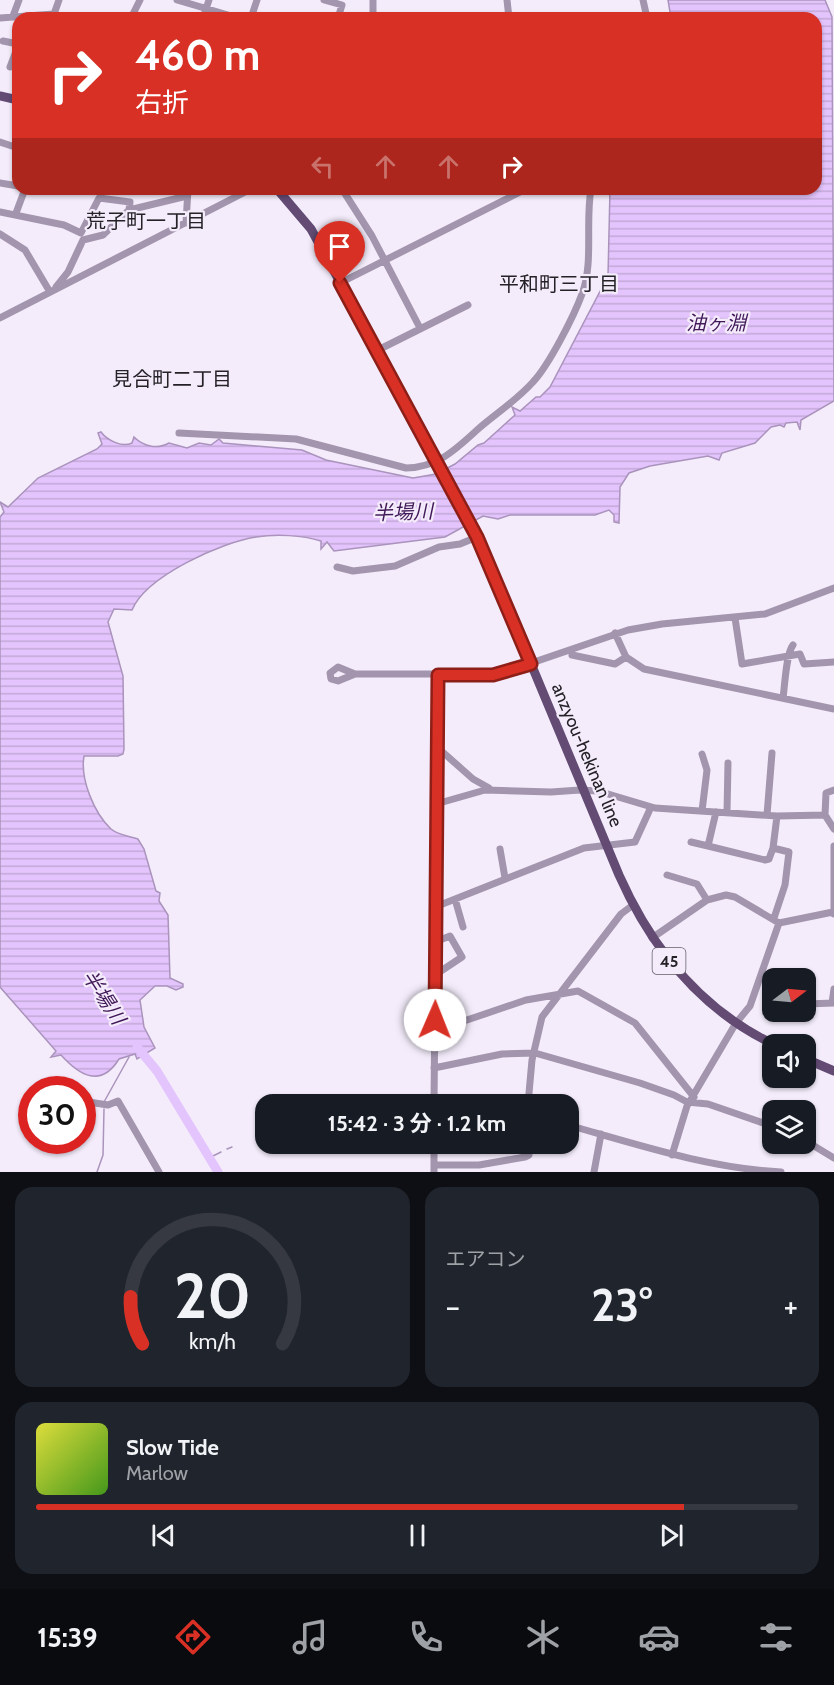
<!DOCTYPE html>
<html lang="ja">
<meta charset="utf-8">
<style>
:root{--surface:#171b24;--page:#20242c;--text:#f1f3f6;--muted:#9ea1a6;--line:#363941;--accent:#d93025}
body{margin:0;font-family:Cabin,"Noto Sans JP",sans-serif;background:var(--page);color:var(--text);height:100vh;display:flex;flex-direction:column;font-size:22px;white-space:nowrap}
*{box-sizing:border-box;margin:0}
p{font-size:20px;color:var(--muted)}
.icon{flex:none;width:33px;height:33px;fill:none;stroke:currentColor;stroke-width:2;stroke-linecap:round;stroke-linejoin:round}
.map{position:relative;height:1172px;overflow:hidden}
.drawer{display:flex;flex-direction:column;gap:15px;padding:15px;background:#0d0f14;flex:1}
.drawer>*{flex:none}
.banner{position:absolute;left:12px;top:12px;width:810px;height:183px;border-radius:18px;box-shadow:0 2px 4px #0004;background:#d93025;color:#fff;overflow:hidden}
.needle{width:39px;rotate:74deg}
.buttons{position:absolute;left:762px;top:968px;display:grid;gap:12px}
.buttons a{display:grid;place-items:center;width:54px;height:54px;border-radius:12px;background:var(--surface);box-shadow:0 2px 4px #0004;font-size:30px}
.speed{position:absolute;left:18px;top:1076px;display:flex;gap:12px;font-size:30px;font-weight:700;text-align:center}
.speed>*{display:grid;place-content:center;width:78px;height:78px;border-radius:50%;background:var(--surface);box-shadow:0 2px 4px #0004;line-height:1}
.speed .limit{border:9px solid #d22;background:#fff;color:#111}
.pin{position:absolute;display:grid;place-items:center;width:51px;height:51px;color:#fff;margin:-62px -26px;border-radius:50% 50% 50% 0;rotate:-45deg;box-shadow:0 0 6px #0007}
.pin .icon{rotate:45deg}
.me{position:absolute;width:66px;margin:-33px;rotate:1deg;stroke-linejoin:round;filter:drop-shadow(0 0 4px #0008)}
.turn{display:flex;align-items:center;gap:21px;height:126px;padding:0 24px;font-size:27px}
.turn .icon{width:78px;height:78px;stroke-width:2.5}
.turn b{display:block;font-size:42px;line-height:51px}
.lanes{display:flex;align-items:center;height:57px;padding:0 24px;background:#0003;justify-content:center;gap:30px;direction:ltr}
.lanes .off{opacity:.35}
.big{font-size:45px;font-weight:700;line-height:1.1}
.drawer .card{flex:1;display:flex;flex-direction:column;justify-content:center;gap:9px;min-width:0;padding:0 21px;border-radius:18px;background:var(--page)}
.drawer .dial{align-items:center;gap:0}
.dial svg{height:156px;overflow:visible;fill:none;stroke:var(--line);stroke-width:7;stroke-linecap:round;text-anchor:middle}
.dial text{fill:var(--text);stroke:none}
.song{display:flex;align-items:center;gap:18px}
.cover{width:72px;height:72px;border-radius:9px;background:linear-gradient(135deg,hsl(60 70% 55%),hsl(100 70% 35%))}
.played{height:6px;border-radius:3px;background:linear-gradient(90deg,var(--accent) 85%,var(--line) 85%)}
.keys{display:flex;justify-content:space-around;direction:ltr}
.heat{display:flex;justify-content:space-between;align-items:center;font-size:33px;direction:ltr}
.drawer .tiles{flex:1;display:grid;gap:15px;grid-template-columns:1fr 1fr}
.card:last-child{grid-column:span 2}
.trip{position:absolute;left:255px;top:1094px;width:324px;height:60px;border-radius:18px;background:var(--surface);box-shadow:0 2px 4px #0004;font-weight:700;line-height:60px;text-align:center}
.tab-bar{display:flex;height:96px;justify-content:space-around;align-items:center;background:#090b0e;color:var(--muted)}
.tab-bar .icon{width:42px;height:42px}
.tab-bar .on{color:var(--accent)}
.tab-bar b{font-size:27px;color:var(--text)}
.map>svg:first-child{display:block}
.water{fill:url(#water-rules);stroke:#aa93bc;stroke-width:1.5}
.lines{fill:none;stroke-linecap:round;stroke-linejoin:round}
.stream{stroke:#aa93bc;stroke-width:1.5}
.river{stroke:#e3c4fc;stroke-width:9}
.minor{stroke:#a295ad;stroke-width:7}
.major{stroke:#634b74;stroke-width:9}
.route-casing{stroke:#8d1f18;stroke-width:15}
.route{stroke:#d93025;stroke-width:10}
.labels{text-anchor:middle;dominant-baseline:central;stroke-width:4.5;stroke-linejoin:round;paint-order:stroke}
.shield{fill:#f4ecfb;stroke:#625e67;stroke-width:1.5}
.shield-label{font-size:16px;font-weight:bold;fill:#242127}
.street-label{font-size:18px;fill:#242127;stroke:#f4ecfb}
.neighbourhood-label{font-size:20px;fill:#242127;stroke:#f4ecfb}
.water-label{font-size:20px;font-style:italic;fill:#411959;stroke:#f4ecfb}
</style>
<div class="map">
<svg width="834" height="1172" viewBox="0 0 834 1172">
<defs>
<pattern id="water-rules" width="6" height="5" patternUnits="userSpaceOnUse" patternTransform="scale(1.5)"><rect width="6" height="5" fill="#e3c4fc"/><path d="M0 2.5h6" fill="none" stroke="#c3a8d8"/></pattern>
</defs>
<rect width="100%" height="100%" fill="#f4ecfb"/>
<path class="water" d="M 668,0 L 825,0 L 832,17 L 834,401 L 801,420 L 800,430 L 797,422 L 786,423 L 784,427 L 780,425 L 771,427 L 755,443 L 722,453 L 719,460 L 708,456 L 650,466 L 629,473 L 620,487 L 619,523 L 614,522 L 614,515 L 609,510 L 595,515 L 510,515 L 498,519 L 483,516 L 445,537 L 334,551 L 327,542 L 321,549 L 321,541 C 302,535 276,534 256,537 C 222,542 146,576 132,610 L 114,609 L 108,622 L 123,676 L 124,749 L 123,754 L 118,756 L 84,756 C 80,779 94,813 111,829 C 118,835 129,836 138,839 L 144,849 L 156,891 L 160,893 L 159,901 L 168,915 L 170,978 L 183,984 L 183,987 L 176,990 L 167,986 L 155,986 L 140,1000 L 144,1027 L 155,1048 L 137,1059 L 135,1054 L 119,1059 C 101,1088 80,1076 61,1055 L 51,1057 L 56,1051 L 0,987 L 0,517 L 4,512 L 0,502 L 8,507 L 38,478 L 97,449 L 102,444 L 98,433 L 101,432 C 107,440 122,448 132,443 L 134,437 C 143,446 157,450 169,443 L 187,448 L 199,443 L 211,445 L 219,439 L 223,443 L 302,450 L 326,460 L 413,478 L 436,474 L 455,464 L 478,445 L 484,443 L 515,415 L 512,407 L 520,411 L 536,397 L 540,397 L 550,387 L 608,276 L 610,189 L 816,189 L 816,18 L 671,18 Z"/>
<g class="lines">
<path class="stream" d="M 104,1102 L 129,1057
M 227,1149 L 232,1147
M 209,1158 L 221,1152
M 97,1172 L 103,1155 L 104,1109"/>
<path class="river" d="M 137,1047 L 157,1071 L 218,1172"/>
<path class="minor" d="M 177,0 L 238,18
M 324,0 L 342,5 L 338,18
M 507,0 L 509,18
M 643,0 L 647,18
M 54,14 L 59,0
M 13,16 L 19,0
M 0,18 L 54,14 L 65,18
M 131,18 L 140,0
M 203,18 L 209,0
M 251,18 L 257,0
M 373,18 L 373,0
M 3,41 L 18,44
M 10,67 L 18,46
M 0,142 L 18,148
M 0,183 L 18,186
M 342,189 L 372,236 L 420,328
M 0,212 L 64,225 L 81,233 L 99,198 L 130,202 L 129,210
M 16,213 L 25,189
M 186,223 L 188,189
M 0,234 L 25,250 L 50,292
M 340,283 L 526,189
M 56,287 L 68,272 L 83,240 L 103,235 L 129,210 L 187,196
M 0,318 L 251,189
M 376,351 L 468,305
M 179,433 L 296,439 L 406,468 C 438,467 455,450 477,430 C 495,414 516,401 533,382 C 549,365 574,316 582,294 C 594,262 585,223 591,189
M 337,567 L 353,571 L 395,566 L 439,547 L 460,544 L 477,537
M 735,618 L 742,664 L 800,654 L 804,664 L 834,662
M 615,633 L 626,657 L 644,669 L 834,709
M 572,655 L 615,664 L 626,657
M 355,674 L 338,667 L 330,673 L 331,679 L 338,681 L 355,674 L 499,674 L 628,630 L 662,624 L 765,614 L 834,588
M 783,698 C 785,684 786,654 793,645
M 437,747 L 473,779 L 489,788
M 834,790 L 826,793 L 825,815 L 834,829
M 436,804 L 485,790 L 551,792 L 580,790 L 598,791 L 655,808 L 777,816 L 825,815
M 702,811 L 707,770 L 702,754
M 716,812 L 708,846 L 765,860 L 769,859 L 773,848 L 777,816
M 727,812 L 728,763
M 767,815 L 772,753
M 691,842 L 708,846
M 834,846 L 834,914
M 773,848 L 789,852 L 785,885 L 774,918
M 500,849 L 505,878
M 667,875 L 697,884 L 707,900
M 455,899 L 463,927
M 435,907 L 584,848 L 635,842 L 651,807
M 652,938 L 707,900 L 726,895 L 735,897 L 779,923 L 833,912
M 435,972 L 441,971 L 462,957 L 450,936 L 435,942
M 832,1003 L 834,989
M 806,1004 L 834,1003
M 435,1020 L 467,1020 L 526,1000 L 578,991 L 635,1023 L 694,1097
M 434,1068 L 502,1054 L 535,1053 L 640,1083 L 674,1095 L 687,1102 L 708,1104 L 772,1126
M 434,1100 L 506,1104
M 82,1101 L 108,1105 L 118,1101 L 159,1172
M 434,1104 L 438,675
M 528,1104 L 532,1060 L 542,1017 L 621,914 L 633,905
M 568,1125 C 639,1145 708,1168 781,1172
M 806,1141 L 834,1158
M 672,1155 L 687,1106 L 736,1023 L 750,1006 L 779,923
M 434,1165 L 479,1165 L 525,1157 L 529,1155 L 529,1143
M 434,1172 L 434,1143
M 594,1172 L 601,1134"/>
<path class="major" d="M 0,96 L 18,100
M 277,189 L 311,229 L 440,465 L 487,558 L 619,875 C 651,947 700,1009 773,1044
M 806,1059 L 834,1071"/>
</g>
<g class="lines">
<defs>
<path id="route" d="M 340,283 L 477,537 L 531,664 L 493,675 L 438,675 L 435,1020"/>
</defs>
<use href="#route" class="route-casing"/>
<use href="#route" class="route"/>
</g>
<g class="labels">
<rect class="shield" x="652.5" y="948" width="33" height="26" rx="4.5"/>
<g class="shield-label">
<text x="669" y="961">45</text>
</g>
<g class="street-label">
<text transform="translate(587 755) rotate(67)">anzyou-hekinan line</text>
</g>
<g class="neighbourhood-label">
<text x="146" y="221">荒子町一丁目</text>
<text x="559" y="284">平和町三丁目</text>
<text x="172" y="379">見合町二丁目</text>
</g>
<g class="water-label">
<text x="716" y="323">油ヶ淵</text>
<text transform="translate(403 512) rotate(-2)">半場川</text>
<text transform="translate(104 997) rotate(57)">半場川</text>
</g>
</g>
</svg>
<div class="buttons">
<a><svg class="needle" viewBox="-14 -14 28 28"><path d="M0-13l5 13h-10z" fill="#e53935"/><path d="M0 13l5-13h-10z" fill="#9ea1a6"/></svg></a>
<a><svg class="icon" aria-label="sound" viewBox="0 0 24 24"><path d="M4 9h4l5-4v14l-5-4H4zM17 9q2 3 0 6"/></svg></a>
<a><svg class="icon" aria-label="layers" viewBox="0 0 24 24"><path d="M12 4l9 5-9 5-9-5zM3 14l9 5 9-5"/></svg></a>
</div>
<div class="speed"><div class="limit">30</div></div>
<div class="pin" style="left:340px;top:283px;background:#d93025"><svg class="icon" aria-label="arrive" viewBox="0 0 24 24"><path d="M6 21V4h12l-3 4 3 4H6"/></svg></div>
<svg class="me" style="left:435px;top:1020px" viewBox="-20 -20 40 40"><circle r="19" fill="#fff"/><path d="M0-13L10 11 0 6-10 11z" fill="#d93025"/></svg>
<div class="trip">15:42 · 3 分 · 1.2 km</div>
<div class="banner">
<div class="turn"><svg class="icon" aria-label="right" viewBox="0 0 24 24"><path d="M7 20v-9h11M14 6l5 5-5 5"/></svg><div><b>460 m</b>右折</div></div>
<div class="lanes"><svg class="icon off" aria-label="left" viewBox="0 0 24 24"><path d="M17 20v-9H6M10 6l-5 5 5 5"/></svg><svg class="icon off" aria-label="ahead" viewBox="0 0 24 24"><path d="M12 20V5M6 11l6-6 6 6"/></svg><svg class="icon off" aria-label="ahead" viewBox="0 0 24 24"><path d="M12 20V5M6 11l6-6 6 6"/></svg><svg class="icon" aria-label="right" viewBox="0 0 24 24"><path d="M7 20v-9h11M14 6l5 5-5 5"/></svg></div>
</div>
</div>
<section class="drawer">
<div class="tiles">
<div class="card dial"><svg viewBox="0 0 100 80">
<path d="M14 69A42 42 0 1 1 86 69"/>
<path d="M14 69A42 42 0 0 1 8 45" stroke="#d93025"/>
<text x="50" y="56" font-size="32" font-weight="700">20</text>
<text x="50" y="72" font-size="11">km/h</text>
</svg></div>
<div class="card"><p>エアコン</p>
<div class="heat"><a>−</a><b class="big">23°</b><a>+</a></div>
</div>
<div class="card">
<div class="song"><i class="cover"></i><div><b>Slow Tide</b><p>Marlow</p></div></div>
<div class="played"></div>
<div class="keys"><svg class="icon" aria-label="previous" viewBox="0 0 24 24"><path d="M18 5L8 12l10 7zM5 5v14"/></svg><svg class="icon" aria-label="pause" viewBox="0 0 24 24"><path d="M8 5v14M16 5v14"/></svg><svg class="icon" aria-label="next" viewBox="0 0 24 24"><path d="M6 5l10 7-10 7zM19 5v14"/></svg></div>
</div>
</div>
</section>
<nav class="tab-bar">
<b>15:39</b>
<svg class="icon on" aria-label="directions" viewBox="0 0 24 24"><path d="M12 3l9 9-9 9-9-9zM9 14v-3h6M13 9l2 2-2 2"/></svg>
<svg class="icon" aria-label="music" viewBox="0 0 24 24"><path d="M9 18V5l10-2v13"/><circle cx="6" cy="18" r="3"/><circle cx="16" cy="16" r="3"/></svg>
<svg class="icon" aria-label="phone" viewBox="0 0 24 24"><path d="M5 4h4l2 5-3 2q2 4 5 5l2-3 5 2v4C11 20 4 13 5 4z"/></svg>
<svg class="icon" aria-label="climate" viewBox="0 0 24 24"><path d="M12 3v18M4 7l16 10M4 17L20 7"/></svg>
<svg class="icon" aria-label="car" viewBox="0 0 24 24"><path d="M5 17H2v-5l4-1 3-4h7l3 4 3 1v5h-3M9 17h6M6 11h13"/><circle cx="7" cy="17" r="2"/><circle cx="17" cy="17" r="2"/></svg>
<svg class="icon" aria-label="filters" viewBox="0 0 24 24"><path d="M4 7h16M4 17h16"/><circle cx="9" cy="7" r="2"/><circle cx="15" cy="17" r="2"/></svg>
</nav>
